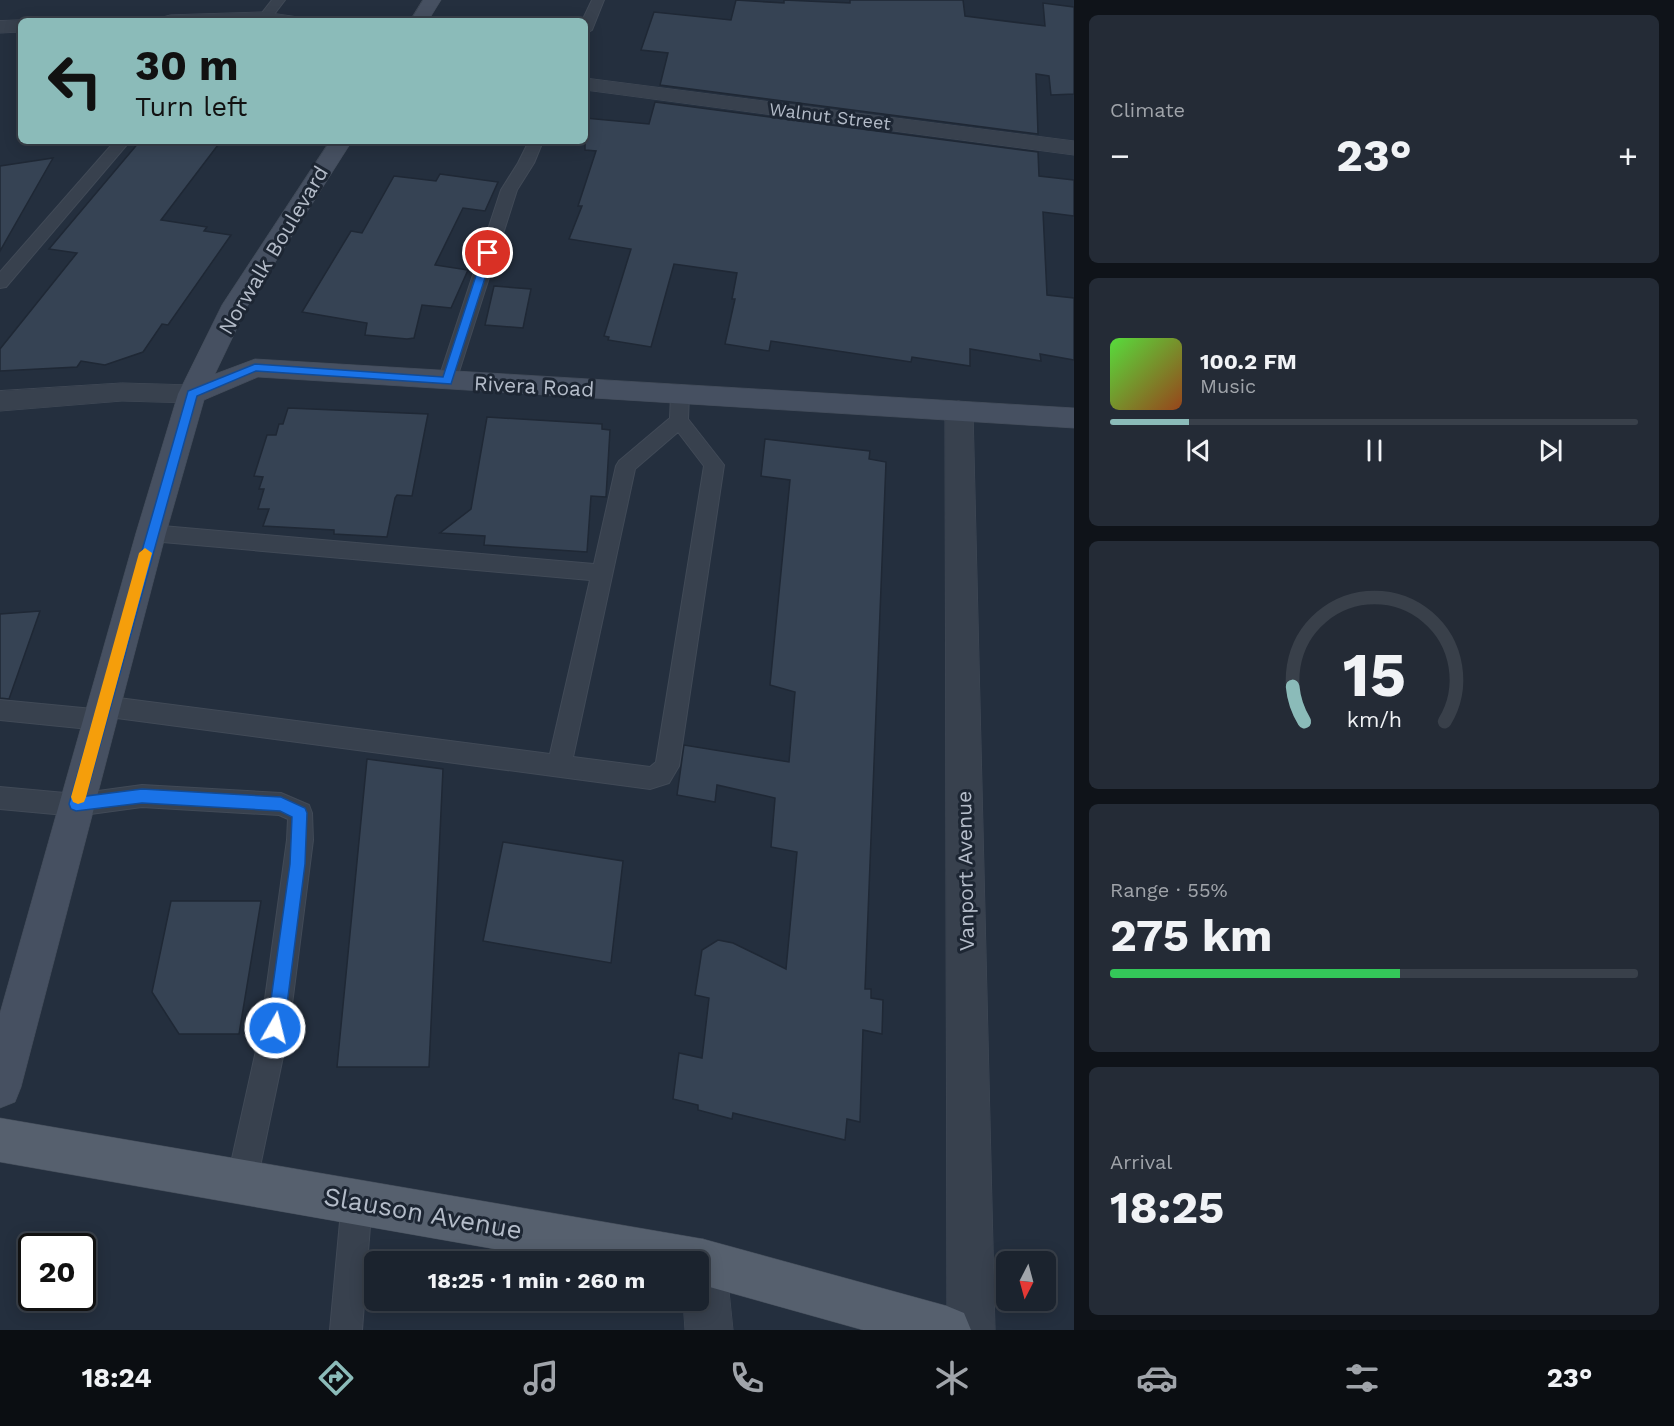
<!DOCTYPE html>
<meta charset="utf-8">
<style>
:root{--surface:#1b232e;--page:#242b36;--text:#f1f3f6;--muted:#a0a4aa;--line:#39404a;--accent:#8bbbb9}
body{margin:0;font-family:"Work Sans",sans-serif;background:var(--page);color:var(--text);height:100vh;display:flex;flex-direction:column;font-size:22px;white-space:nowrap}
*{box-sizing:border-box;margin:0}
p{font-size:20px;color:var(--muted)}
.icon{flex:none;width:33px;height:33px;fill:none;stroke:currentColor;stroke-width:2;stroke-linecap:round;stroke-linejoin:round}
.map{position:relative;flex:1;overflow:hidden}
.details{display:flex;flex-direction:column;gap:15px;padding:15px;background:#0f1319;width:600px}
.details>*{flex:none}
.guide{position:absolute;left:18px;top:18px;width:570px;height:126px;border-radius:9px;box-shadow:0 3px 15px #0003,0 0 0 2px var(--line);background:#8bbbb9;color:#111;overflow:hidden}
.needle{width:39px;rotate:186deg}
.controls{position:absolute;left:996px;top:1251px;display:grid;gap:12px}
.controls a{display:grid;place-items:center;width:60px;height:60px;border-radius:9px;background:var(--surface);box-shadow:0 3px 15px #0003,0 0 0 2px var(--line);font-size:30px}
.speed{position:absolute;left:18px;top:1233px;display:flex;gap:12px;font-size:30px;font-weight:700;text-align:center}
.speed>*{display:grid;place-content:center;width:78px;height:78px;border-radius:50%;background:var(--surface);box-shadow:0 3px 15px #0003,0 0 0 2px var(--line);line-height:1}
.speed .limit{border:3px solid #111;border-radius:9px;background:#fff;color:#111}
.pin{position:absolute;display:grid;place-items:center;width:51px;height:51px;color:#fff;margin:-26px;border:3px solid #fff;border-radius:50%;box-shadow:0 2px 6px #0007}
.me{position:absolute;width:66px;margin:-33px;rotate:8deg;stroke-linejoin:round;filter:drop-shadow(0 0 4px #0008)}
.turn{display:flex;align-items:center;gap:21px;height:126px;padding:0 18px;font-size:27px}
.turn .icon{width:78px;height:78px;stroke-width:2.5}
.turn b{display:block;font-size:42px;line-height:51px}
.big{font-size:45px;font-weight:700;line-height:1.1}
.details .tile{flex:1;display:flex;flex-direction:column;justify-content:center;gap:9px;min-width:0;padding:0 21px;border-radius:9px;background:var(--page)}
.details .dial{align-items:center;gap:0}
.dial svg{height:156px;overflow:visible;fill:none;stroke:var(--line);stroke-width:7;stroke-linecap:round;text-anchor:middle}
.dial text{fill:var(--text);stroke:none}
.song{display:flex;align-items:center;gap:18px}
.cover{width:72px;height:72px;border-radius:9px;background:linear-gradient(135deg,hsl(110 70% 55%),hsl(20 70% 35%))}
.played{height:6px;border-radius:3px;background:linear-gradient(90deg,var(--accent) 15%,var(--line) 15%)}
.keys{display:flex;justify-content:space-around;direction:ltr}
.heat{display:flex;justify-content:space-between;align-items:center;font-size:33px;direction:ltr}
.charge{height:9px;border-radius:4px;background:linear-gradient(90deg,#34c759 55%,var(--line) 0)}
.trip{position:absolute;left:364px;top:1251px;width:345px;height:60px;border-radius:9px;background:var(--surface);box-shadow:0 3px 15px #0003,0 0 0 2px var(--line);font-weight:700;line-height:60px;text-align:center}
.dock{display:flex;height:96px;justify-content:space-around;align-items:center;background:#0b0e12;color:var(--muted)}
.dock .icon{width:42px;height:42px}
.dock .current{color:var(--accent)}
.dock b{font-size:27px;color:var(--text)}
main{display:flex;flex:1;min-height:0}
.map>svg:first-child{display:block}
.building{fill:#364354;stroke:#1f2835;stroke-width:1.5}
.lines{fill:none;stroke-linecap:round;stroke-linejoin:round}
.lane-casing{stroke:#414a57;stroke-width:2}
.street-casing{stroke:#414a57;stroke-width:1}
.secondary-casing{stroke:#414a57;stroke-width:1}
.primary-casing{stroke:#414a57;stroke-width:1}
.lane{fill:#38414e;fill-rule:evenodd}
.street{fill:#38414e;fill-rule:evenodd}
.secondary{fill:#465061;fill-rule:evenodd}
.primary{fill:#56606e;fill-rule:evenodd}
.route{fill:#1a73e8;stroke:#114b97;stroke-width:1.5}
.slow{fill:#f59e0b}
.labels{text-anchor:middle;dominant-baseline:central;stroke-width:6;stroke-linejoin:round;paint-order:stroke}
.far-street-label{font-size:18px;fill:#b4bcc9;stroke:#1d2633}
.street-label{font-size:21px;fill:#b4bcc9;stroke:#1d2633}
.near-street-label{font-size:26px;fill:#b4bcc9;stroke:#1d2633}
</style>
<main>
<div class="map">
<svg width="1074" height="1330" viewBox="0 0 1074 1330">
<rect width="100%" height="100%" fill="#242f3e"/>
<path class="building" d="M 736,0 L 784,3 L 784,0 L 850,3 L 850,0 L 963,0 L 965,16 L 1045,26 L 1043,3 L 1074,7 L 1074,94 L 1051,95 L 1049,76 L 1036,74 L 1038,134 L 660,85 L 668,53 L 641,50 L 654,12 L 731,20 Z
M 655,102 L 1038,152 L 1039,176 L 1074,180 L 1074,216 L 1043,212 L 1047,295 L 1074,298 L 1074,360 L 1040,354 L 1041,361 L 970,349 L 970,366 L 912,357 L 911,362 L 771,341 L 769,351 L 725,344 L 735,299 L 732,299 L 737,273 L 674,264 L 651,347 L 608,340 L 609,337 L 604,336 L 631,249 L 569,239 L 582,206 L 578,206 L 596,151 L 585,150 L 585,118 L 649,124 Z
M 140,141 L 221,141 L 161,220 L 207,227 L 204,231 L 231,235 L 168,325 L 162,324 L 143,352 L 105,365 L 81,361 L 77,367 L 0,371 L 0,349 L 77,253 L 49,249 Z
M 53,158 L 0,251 L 0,166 Z
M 440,174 L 498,182 L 485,211 L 463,208 L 435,265 L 468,270 L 451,308 L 422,305 L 414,338 L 407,339 L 365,335 L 367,323 L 302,312 L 351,231 L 362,233 L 394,176 L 436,181 Z
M 494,286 L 531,289 L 523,328 L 485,325 Z
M 288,408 L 428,414 L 412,496 L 397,495 L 395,498 L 387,537 L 334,534 L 334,530 L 263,526 L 269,509 L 258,509 L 264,489 L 259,489 L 263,477 L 254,476 L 267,435 L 276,435 L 279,424 L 283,424 Z
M 487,417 L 602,424 L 602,429 L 610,430 L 606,497 L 591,496 L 587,552 L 484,545 L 485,536 L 440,533 L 471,509 Z
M 765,439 L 870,451 L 869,459 L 886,462 L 865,989 L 871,989 L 871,998 L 883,1000 L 882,1034 L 863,1030 L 860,1122 L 847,1119 L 845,1140 L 733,1113 L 732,1119 L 698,1110 L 698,1105 L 673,1099 L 679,1053 L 702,1058 L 709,998 L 695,995 L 702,950 L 718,940 L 733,943 L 786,969 L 797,852 L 771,847 L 775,798 L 717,785 L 715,802 L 677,795 L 684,745 L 789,762 L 795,692 L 770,685 L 790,480 L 761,476 Z
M 40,611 L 9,699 L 0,698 L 0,614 Z
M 367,759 L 443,769 L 429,1067 L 337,1067 Z
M 503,842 L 623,861 L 611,963 L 483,941 Z
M 171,901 L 261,901 L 239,1034 L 179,1034 L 152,992 Z"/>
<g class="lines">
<defs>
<path id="lane" d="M 272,0 L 285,0 L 269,21 L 259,21 L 258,18 Z
M 592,0 L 604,0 L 592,30 L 585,34 L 585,21 L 582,21 Z
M 115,141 L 130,141 L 6,287 L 0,288 L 0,272 Z
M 529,141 L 543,141 L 534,163 L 517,190 L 456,381 L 453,385 L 447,387 L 441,385 L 438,381 L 501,190 L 518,163 Z
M 680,389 L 687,390 L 689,395 L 688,419 L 724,465 L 679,766 L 669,783 L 650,789 L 109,717 L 111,720 L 107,727 L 99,730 L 0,720 L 0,700 L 93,709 L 91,706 L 95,699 L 103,696 L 550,754 L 590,580 L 151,541 L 144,539 L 141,533 L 144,527 L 151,525 L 594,564 L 616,466 L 619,461 L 670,418 L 671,395 L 673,390 ZM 678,432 L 704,466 L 656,762 L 650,767 L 573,757 L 635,469 Z
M 142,785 L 281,793 L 309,805 L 312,813 L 313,840 L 289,1028 L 257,1181 L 253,1192 L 242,1196 L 231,1192 L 227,1181 L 261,1028 L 287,840 L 288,819 L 279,815 L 142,807 L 76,816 L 0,809 L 0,787 L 76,794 Z
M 357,1185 L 368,1189 L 372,1200 L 362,1330 L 330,1330 L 342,1200 L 346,1189 Z"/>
<path id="street" d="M 264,12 L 298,17 L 300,21 L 161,21 L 163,17 L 170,15 Z
M 21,20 L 24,21 L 21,21 L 21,32 L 0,33 L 0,21 Z
M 585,78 L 1074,141 L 1074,155 L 585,90 Z
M 122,383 L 192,385 L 202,387 L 206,394 L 202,401 L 192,403 L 122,401 L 0,411 L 0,391 Z
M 959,401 L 969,404 L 973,411 L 995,1330 L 947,1330 L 945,411 L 949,404 Z
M 703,1239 L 719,1246 L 726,1262 L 733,1330 L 685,1330 L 683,1300 L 699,1300 L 699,1262 L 680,1262 L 687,1246 Z"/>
<path id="secondary" d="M 423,0 L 441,0 L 428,21 L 410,21 Z
M 330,141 L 352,141 L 248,305 L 215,374 L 255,359 L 1074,408 L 1074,428 L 258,377 L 204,400 L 166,533 L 21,1087 L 15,1102 L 0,1108 L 0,1013 L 136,533 L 178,394 L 222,305 Z"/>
<path id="primary" d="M 0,1118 L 703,1239 L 947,1306 L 964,1313 L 971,1330 L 863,1330 L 699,1284 L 699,1262 L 569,1262 L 0,1162 Z"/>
</defs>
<use href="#lane" class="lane-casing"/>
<use href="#street" class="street-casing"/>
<use href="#secondary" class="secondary-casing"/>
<use href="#primary" class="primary-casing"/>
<use href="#lane" class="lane"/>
<use href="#street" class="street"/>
<use href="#secondary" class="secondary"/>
<use href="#primary" class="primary"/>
</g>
<path class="route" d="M 484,251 L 493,253 L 451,384 L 256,371 L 197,396 L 86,796 L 142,789 L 281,797 L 305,808 L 307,813 L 305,864 L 284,1028 L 281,1034 L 275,1037 L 269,1034 L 267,1028 L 290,864 L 292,817 L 280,811 L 142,803 L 76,811 L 71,809 L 69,804 L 188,391 L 255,364 L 443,377 Z"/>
<path class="slow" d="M 145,548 L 152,553 L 86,797 L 84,802 L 78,804 L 73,802 L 71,797 L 139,553 Z"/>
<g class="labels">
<g class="far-street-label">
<text transform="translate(830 116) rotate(7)">Walnut Street</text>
</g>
<g class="street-label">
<text transform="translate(273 250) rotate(-59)">Norwalk Boulevard</text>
<text transform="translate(534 386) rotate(3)">Rivera Road</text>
<text transform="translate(965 871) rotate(-91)">Vanport Avenue</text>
</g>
<g class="near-street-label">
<text transform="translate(423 1213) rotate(10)">Slauson Avenue</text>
</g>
</g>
</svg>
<div class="controls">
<a><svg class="needle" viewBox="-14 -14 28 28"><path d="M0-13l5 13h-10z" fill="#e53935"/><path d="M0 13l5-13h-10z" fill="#a0a4aa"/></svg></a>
</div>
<div class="speed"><div class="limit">20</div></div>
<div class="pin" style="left:488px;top:253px;background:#d93025"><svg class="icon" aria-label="arrive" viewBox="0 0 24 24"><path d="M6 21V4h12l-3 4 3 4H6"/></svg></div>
<svg class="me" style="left:275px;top:1028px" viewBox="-20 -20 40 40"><circle r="17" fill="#1a73e8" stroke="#fff" stroke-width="3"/><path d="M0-11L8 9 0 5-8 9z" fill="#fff"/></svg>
<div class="trip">18:25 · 1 min · 260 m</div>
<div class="guide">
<div class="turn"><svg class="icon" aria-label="left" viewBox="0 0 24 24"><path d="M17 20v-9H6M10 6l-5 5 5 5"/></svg><div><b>30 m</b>Turn left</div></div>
</div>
</div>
<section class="details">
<div class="tile"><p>Climate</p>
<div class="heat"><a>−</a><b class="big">23°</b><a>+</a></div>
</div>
<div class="tile">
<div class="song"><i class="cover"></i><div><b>100.2 FM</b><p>Music</p></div></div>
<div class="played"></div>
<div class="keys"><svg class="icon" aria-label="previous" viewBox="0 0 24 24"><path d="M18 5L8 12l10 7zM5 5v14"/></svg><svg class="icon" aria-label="pause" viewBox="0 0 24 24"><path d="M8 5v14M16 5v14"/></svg><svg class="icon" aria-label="next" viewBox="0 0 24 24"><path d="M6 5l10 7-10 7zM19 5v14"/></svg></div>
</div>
<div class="tile dial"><svg viewBox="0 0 100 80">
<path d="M14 69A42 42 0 1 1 86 69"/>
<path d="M14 69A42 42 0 0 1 8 51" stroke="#8bbbb9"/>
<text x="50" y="56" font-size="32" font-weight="700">15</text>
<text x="50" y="72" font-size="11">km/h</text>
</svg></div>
<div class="tile"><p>Range · 55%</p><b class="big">275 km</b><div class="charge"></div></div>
<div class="tile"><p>Arrival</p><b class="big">18:25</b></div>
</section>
</main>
<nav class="dock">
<b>18:24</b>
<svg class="icon current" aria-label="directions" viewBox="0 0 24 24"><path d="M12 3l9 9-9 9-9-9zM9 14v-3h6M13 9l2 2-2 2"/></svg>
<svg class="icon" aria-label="music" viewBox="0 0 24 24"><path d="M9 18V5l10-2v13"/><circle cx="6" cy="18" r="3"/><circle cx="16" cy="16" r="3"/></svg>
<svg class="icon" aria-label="phone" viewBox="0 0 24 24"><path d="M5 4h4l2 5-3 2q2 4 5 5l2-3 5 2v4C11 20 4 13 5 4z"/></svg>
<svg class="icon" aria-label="climate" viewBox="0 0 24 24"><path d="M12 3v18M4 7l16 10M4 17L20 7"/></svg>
<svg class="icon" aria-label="car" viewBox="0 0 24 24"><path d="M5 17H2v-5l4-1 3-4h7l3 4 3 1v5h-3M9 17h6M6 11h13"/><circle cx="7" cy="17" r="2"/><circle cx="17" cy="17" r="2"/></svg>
<svg class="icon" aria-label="filters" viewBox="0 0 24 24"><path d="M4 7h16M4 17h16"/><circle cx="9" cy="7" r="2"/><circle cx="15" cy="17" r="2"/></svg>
<b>23°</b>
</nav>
